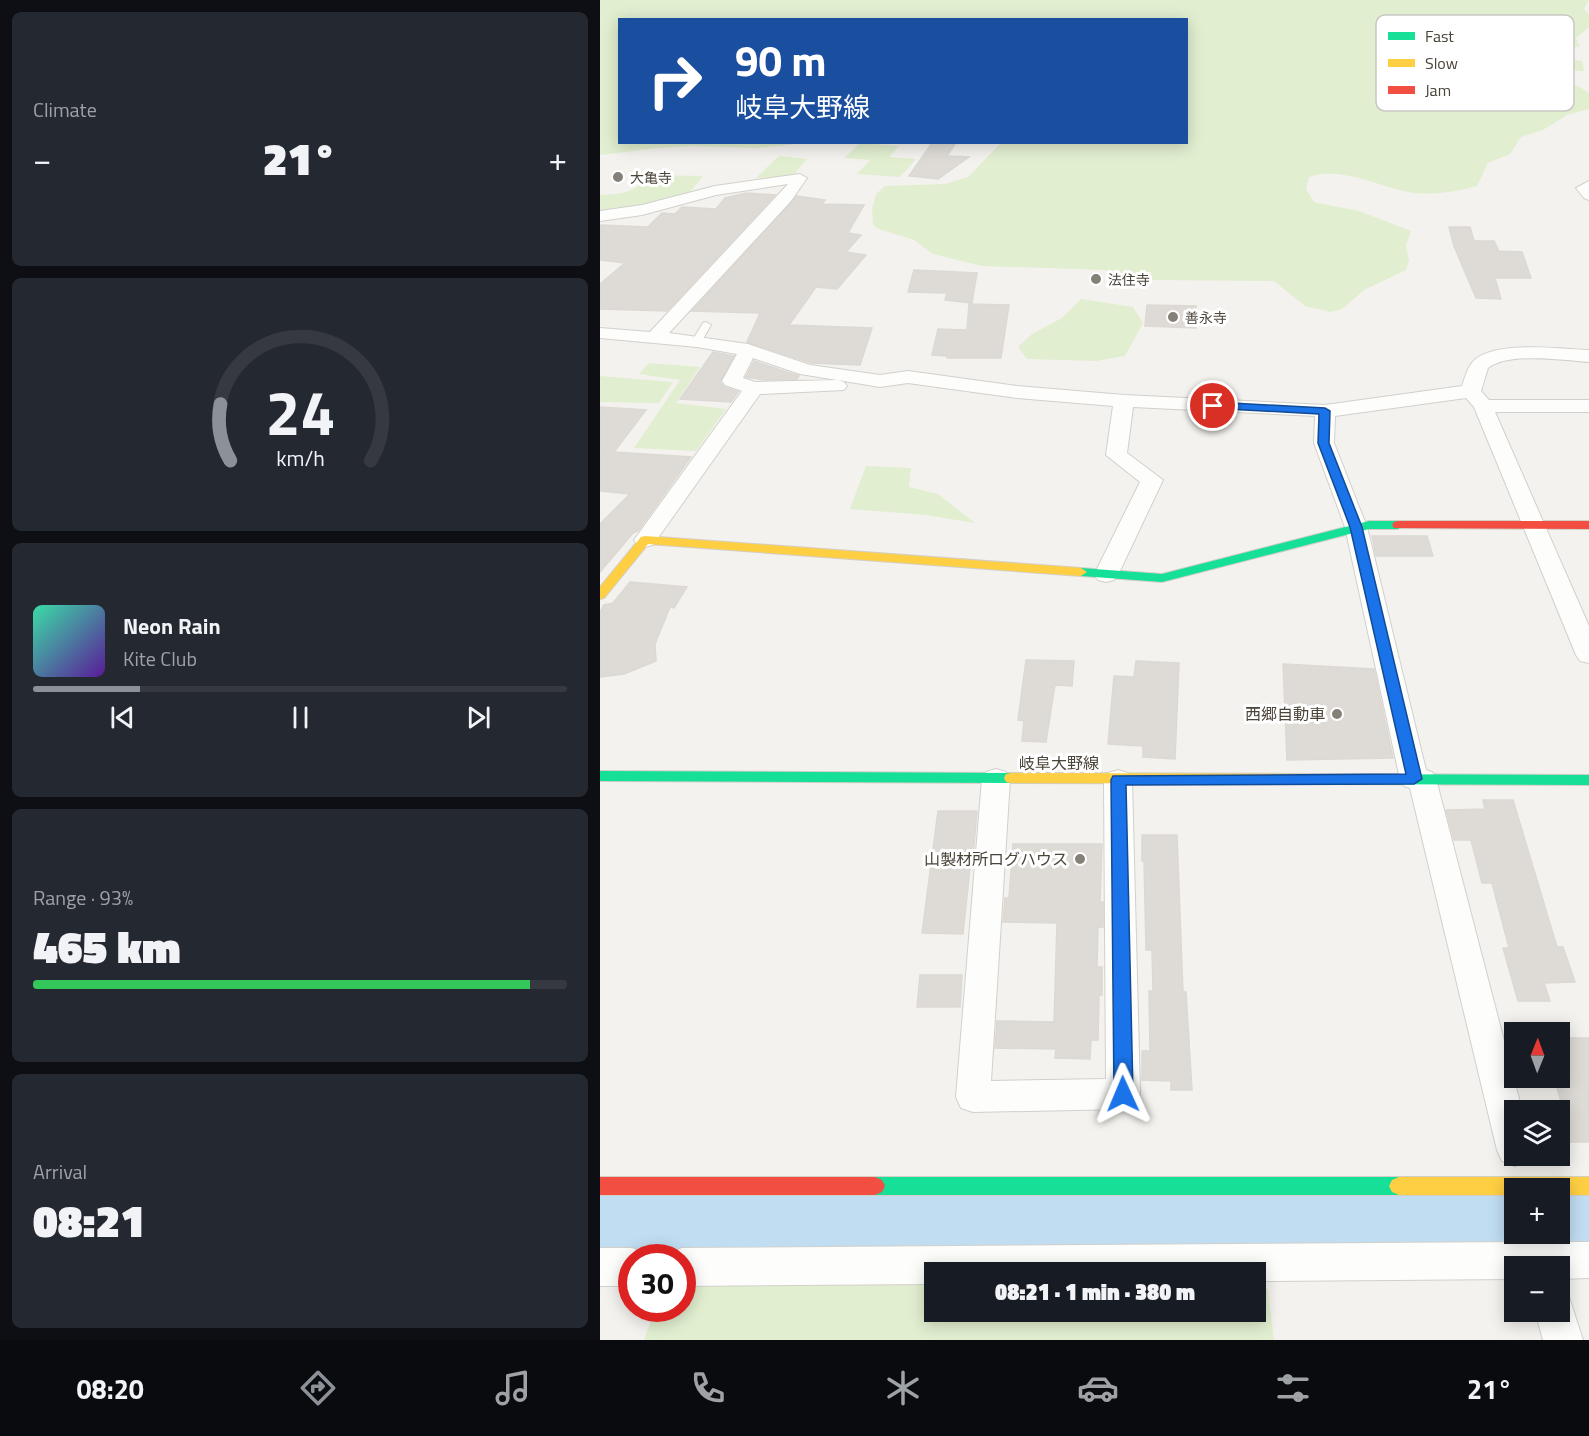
<!DOCTYPE html>
<meta charset="utf-8">
<style>
:root{--surface:#171b24;--page:#242831;--text:#f1f3f6;--muted:#9ea1a6;--line:#363941;--accent:#8c9099}
body{margin:0;font-family:"Titillium Web","Noto Sans JP",sans-serif;background:var(--page);color:var(--text);height:100vh;display:flex;flex-direction:column;font-size:22px;white-space:nowrap}
*{box-sizing:border-box;margin:0}
p{font-size:20px;color:var(--muted)}
.icon{flex:none;width:33px;height:33px;fill:none;stroke:currentColor;stroke-width:2;stroke-linecap:round;stroke-linejoin:round}
.map{position:relative;flex:1;overflow:hidden}
.details{display:flex;flex-direction:column;gap:12px;padding:12px;background:#0d0f14;width:600px}
.details>*{flex:none}
.banner{position:absolute;left:18px;top:18px;width:570px;height:126px;border-radius:0px;box-shadow:0 3px 15px #0003;background:#1a4fa0;color:#fff;overflow:hidden}
.needle{width:39px;rotate:1deg}
.fabs{position:absolute;left:904px;top:1022px;display:grid;gap:12px}
.fabs a{display:grid;place-items:center;width:66px;height:66px;border-radius:0px;background:var(--surface);box-shadow:0 3px 15px #0003;font-size:30px}
.speed{position:absolute;left:18px;top:1244px;display:flex;gap:12px;font-size:30px;font-weight:700;text-align:center}
.speed>*{display:grid;place-content:center;width:78px;height:78px;border-radius:50%;background:var(--surface);box-shadow:0 3px 15px #0003;line-height:1}
.speed .limit{border:9px solid #d22;background:#fff;color:#111}
.pin{position:absolute;display:grid;place-items:center;width:51px;height:51px;color:#fff;margin:-26px;border:3px solid #fff;border-radius:50%;box-shadow:0 2px 6px #0007}
.me{position:absolute;width:66px;margin:-33px;rotate:359deg;stroke-linejoin:round;filter:drop-shadow(0 0 4px #0008)}
.turn{display:flex;align-items:center;gap:21px;height:126px;padding:0 18px;font-size:27px}
.turn .icon{width:78px;height:78px;stroke-width:2.5}
.turn b{display:block;font-size:42px;line-height:51px}
.big{font-size:45px;font-weight:800;line-height:1.1}
.details .card{flex:1;display:flex;flex-direction:column;justify-content:center;gap:9px;min-width:0;padding:0 21px;border-radius:9px;background:var(--page)}
.details .dial{align-items:center;gap:0}
.dial svg{height:156px;overflow:visible;fill:none;stroke:var(--line);stroke-width:7;stroke-linecap:round;text-anchor:middle}
.dial text{fill:var(--text);stroke:none}
.song{display:flex;align-items:center;gap:18px}
.cover{width:72px;height:72px;border-radius:9px;background:linear-gradient(135deg,hsl(160 70% 55%),hsl(270 70% 35%))}
.played{height:6px;border-radius:3px;background:linear-gradient(90deg,var(--accent) 20%,var(--line) 20%)}
.keys{display:flex;justify-content:space-around;direction:ltr}
.heat{display:flex;justify-content:space-between;align-items:center;font-size:33px;direction:ltr}
.charge{height:9px;border-radius:4px;background:linear-gradient(90deg,#34c759 93%,var(--line) 0)}
.trip{position:absolute;left:324px;top:1262px;width:342px;height:60px;border-radius:0px;background:var(--surface);box-shadow:0 3px 15px #0003;font-weight:800;line-height:60px;text-align:center}
.dock{display:flex;height:96px;justify-content:space-around;align-items:center;background:#090b0e;color:var(--muted)}
.dock .icon{width:42px;height:42px}
.dock .current{color:var(--accent)}
.dock b{font-size:27px;color:var(--text)}
main{display:flex;flex:1;min-height:0}
.map>svg:first-child{display:block}
.green{fill:#e1eecf}
.lines{fill:none;stroke-linecap:round;stroke-linejoin:round}
.river{fill:#c0ddf1;fill-rule:evenodd}
.building{fill:#dedbd6;stroke:#dcd9d4;stroke-width:1.5}
.lane-casing{stroke:#d2d0cb;stroke-width:2}
.street-casing{stroke:#d2d0cb;stroke-width:2}
.fast-casing{stroke:#d3cfc5;stroke-width:2}
.slow-casing{stroke:#d3cfc5;stroke-width:2}
.jam-casing{stroke:#d3cfc5;stroke-width:2}
.lane{fill:#fdfdfc;fill-rule:evenodd}
.street{fill:#fdfdfc;fill-rule:evenodd}
.fast{fill:#16e098;fill-rule:evenodd}
.slow{fill:#ffcf43;fill-rule:evenodd}
.jam{fill:#f24e42;fill-rule:evenodd}
.route{fill:#1a73e8;stroke:#114b97;stroke-width:1.5}
.poi-dot{fill:#868178;stroke:#fff;stroke-width:2}
.labels{text-anchor:middle;dominant-baseline:central;stroke-width:6;stroke-linejoin:round;paint-order:stroke}
.far-poi-label{font-size:14px;fill:#4b4439;stroke:#fff;text-anchor:start}
.poi-label{font-size:16px;fill:#4b4439;stroke:#fff;text-anchor:end}
.street-label{font-size:16px;fill:#4b4439;stroke:#fff}
.key{fill:#fff;stroke:#c9c7c4;stroke-width:1.5}
.key-label{font-size:16px;fill:#4b4439}
</style>
<main>
<section class="details">
<div class="card"><p>Climate</p>
<div class="heat"><a>−</a><b class="big">21°</b><a>+</a></div>
</div>
<div class="card dial"><svg viewBox="0 0 100 80">
<path d="M14 69A42 42 0 1 1 86 69"/>
<path d="M14 69A42 42 0 0 1 9 40" stroke="#8c9099"/>
<text x="50" y="56" font-size="32" font-weight="700">24</text>
<text x="50" y="72" font-size="11">km/h</text>
</svg></div>
<div class="card">
<div class="song"><i class="cover"></i><div><b>Neon Rain</b><p>Kite Club</p></div></div>
<div class="played"></div>
<div class="keys"><svg class="icon" aria-label="previous" viewBox="0 0 24 24"><path d="M18 5L8 12l10 7zM5 5v14"/></svg><svg class="icon" aria-label="pause" viewBox="0 0 24 24"><path d="M8 5v14M16 5v14"/></svg><svg class="icon" aria-label="next" viewBox="0 0 24 24"><path d="M6 5l10 7-10 7zM19 5v14"/></svg></div>
</div>
<div class="card"><p>Range · 93%</p><b class="big">465 km</b><div class="charge"></div></div>
<div class="card"><p>Arrival</p><b class="big">08:21</b></div>
</section>
<div class="map">
<svg width="989" height="1340" viewBox="0 0 989 1340">
<rect width="100%" height="100%" fill="#f4f2ee"/>
<path class="green" d="M 0,0 L 989,0 L 984,9 L 989,14 L 989,27 L 976,38 L 980,46 L 957,51 L 907,49 L 877,32 L 848,32 L 840,36 L 847,42 L 908,61 L 947,81 L 978,86 L 989,93 L 989,109 L 967,115 L 943,130 L 921,137 L 910,154 L 888,163 L 877,186 C 856,192 830,196 808,192 C 778,186 740,166 709,177 L 706,189 L 714,202 L 759,211 L 811,231 L 806,245 L 809,260 L 806,270 L 764,290 L 742,309 L 731,312 L 705,306 L 674,281 L 549,280 L 505,270 L 382,266 L 333,254 L 314,240 L 276,228 L 273,224 L 272,208 L 276,194 L 285,186 L 345,184 L 368,177 L 401,143 L 586,142 L 586,20 L 20,20 L 20,142 L 204,143 L 157,148 L 91,146 L 58,148 L 0,155 Z
M 926,53 L 982,61 L 984,71 L 960,70 L 951,65 L 927,63 L 910,56 Z
M 260,143 L 299,146 L 289,157 L 316,159 L 300,177 L 257,174 L 270,160 L 244,158 Z
M 179,156 L 207,159 L 192,177 L 156,178 Z
M 51,175 L 103,176 L 85,198 L 0,214 L 0,195 C 24,194 33,193 51,175 Z
M 481,299 L 533,307 L 543,323 L 525,356 L 496,361 L 427,359 L 418,347 L 432,334 L 462,318 Z
M 49,363 L 100,367 L 76,403 L 126,409 L 96,451 L 34,448 L 80,380 L 39,374 Z
M 0,376 L 73,382 L 59,403 L 0,402 Z
M 266,466 L 311,468 L 309,487 L 338,494 L 375,523 L 326,515 L 250,509 Z
M 83,1281 L 334,1285 L 334,1311 L 656,1311 L 656,1289 L 668,1289 L 674,1340 L 44,1340 L 55,1308 L 82,1308 Z"/>
<g class="lines">
<path class="river" d="M 0,1190 L 915,1190 L 915,1233 L 960,1233 L 960,1190 L 989,1190 L 989,1252 L 960,1252 L 938,1243 L 915,1252 L 0,1252 Z"/>
</g>
<path class="building" d="M 332,143 L 355,144 L 347,156 L 369,157 L 338,179 L 309,176 Z
M 146,193 L 175,195 L 67,311 L 0,309 L 0,284 L 25,263 L 0,260 L 0,225 L 48,227 L 62,213 L 75,214 L 82,207 L 116,209 L 125,198 Z
M 197,196 L 225,200 L 222,204 L 264,205 L 248,233 L 261,235 L 246,252 L 266,255 L 237,289 L 216,287 L 189,325 L 272,328 L 260,365 L 211,363 L 147,342 L 160,313 L 92,311 Z
M 849,227 L 870,227 L 874,241 L 894,241 L 899,251 L 922,252 L 931,278 L 895,278 L 901,299 L 876,298 L 854,246 Z
M 314,270 L 377,273 L 372,303 L 345,300 L 347,293 L 308,292 Z
M 369,304 L 409,305 L 401,358 L 347,358 L 347,356 L 332,355 L 338,329 L 367,330 Z
M 547,305 L 596,306 L 596,328 L 545,326 Z
M 113,352 L 134,356 L 120,382 L 124,387 L 138,392 L 131,402 L 80,399 Z
M 154,361 L 199,376 L 197,379 L 164,380 L 146,377 Z
M 0,407 L 46,410 L 14,452 L 91,457 L 38,531 L 33,533 L 0,572 L 0,524 L 30,494 L 0,491 Z
M 772,536 L 827,536 L 833,556 L 776,556 Z
M 30,582 L 87,587 L 74,608 L 70,607 L 55,644 L 56,661 L 24,674 L 0,677 L 0,612 L 4,605 L 13,603 Z
M 426,660 L 474,661 L 472,686 L 455,685 L 446,742 L 422,741 L 424,721 L 418,720 Z
M 536,661 L 579,663 L 575,759 L 543,757 L 543,746 L 508,744 L 514,676 L 534,677 Z
M 683,664 L 774,669 L 793,758 L 687,760 Z
M 883,800 L 913,800 L 957,947 L 963,947 L 975,982 L 944,983 L 950,1001 L 918,1001 L 903,948 L 909,948 L 892,883 L 882,883 L 871,840 L 854,840 L 846,810 L 885,809 Z
M 338,811 L 377,811 L 372,868 L 370,868 L 363,934 L 322,933 Z
M 542,835 L 577,835 L 583,992 L 586,992 L 592,1090 L 571,1090 L 571,1081 L 542,1080 L 542,1051 L 550,1051 L 549,991 L 553,991 L 552,950 L 546,950 L 544,861 L 542,861 Z
M 413,844 L 502,844 L 500,902 L 503,902 L 503,927 L 498,927 L 497,967 L 502,967 L 502,995 L 499,995 L 498,1040 L 491,1040 L 490,1059 L 455,1058 L 456,1049 L 395,1048 L 397,1021 L 454,1022 L 457,923 L 403,922 L 405,898 L 409,898 Z
M 320,975 L 362,975 L 360,1007 L 317,1007 Z
M 960,1038 L 989,1038 L 989,1142 L 960,1142 L 961,1102 L 954,1077 L 960,1077 Z"/>
<g class="lines">
<defs>
<path id="lane" d="M 106,322 L 111,325 L 102,341 L 94,343 L 92,341 L 103,323 Z"/>
<path id="street" d="M 200,174 L 207,178 L 191,201 L 69,333 L 148,344 L 210,365 L 280,375 L 308,371 L 417,386 L 524,395 L 725,405 L 862,386 C 865,377 868,364 877,358 C 902,341 960,349 989,350 L 989,362 C 963,360 909,352 888,368 L 881,391 L 889,400 L 989,400 L 989,412 L 895,412 L 989,626 L 989,663 L 980,661 L 976,655 L 874,407 L 866,398 L 735,416 L 734,443 L 767,527 L 826,770 L 832,772 L 836,779 L 922,1110 L 915,1110 L 915,1155 L 931,1155 L 928,1161 L 915,1166 L 902,1161 L 897,1150 L 810,788 L 804,786 L 800,779 L 745,527 L 714,443 L 715,416 L 533,407 L 527,453 L 563,480 L 518,575 L 514,580 L 506,582 L 498,580 L 494,575 L 540,482 L 506,455 L 513,406 L 417,398 L 308,383 L 280,387 L 238,380 L 244,382 L 247,386 L 244,390 L 160,394 L 53,545 L 45,547 L 37,545 L 34,540 L 142,391 L 125,385 L 122,381 L 137,354 L 97,347 L 0,338 L 0,328 L 50,332 L 188,184 L 116,195 L 42,215 L 0,221 L 0,211 L 42,205 L 115,186 ZM 153,358 L 200,374 L 237,380 L 155,382 L 143,378 Z
M 989,181 L 989,200 L 984,198 L 976,188 Z
M 396,769 L 406,772 L 410,779 L 391,1081 L 506,1079 L 504,780 L 508,773 L 518,770 L 528,773 L 532,780 L 540,1094 L 535,1105 L 523,1109 L 373,1112 L 361,1108 L 356,1097 L 382,779 L 386,772 Z
M 917,1233 L 955,1233 L 957,1242 L 989,1242 L 989,1278 L 960,1279 L 960,1266 L 915,1266 L 915,1279 L 656,1281 L 656,1272 L 334,1272 L 334,1284 L 82,1286 L 82,1257 L 67,1257 L 68,1254 L 82,1248 L 919,1242 Z
M 0,1248 L 32,1248 L 46,1254 L 47,1257 L 32,1257 L 32,1286 L 0,1286 Z
M 960,1293 L 969,1297 L 983,1340 L 943,1340 L 935,1311 L 960,1311 Z"/>
<path id="fast" d="M 769,521 L 798,521 L 804,525 L 798,529 L 769,529 L 562,582 L 481,576 L 475,572 L 481,568 L 562,574 Z
M 0,771 L 411,773 L 416,774 L 418,778 L 416,782 L 411,783 L 0,781 Z
M 716,774 L 989,775 L 989,785 L 716,784 L 711,783 L 709,779 L 711,775 Z
M 275,1177 L 799,1177 L 806,1180 L 809,1186 L 806,1192 L 799,1195 L 275,1195 L 268,1192 L 265,1186 L 268,1180 Z"/>
<path id="slow" d="M 45,536 L 481,568 L 487,572 L 481,576 L 48,544 L 4,598 L 0,599 L 0,587 L 41,537 Z
M 411,773 L 716,774 L 721,775 L 723,779 L 721,783 L 716,784 L 411,783 L 406,782 L 404,778 L 406,774 Z
M 799,1177 L 989,1177 L 989,1195 L 960,1195 L 960,1188 L 915,1188 L 915,1195 L 799,1195 L 792,1192 L 789,1186 L 792,1180 Z"/>
<path id="jam" d="M 798,521 L 989,521 L 989,529 L 794,528 L 792,525 L 794,522 Z
M 0,1177 L 275,1177 L 282,1180 L 285,1186 L 282,1192 L 275,1195 L 0,1195 Z"/>
</defs>
<use href="#lane" class="lane-casing"/>
<use href="#street" class="street-casing"/>
<use href="#fast" class="fast-casing"/>
<use href="#slow" class="slow-casing"/>
<use href="#jam" class="jam-casing"/>
<use href="#lane" class="lane"/>
<use href="#street" class="street"/>
<use href="#fast" class="fast"/>
<use href="#slow" class="slow"/>
<use href="#jam" class="jam"/>
</g>
<path class="route" d="M 613,402 L 725,408 L 730,411 L 729,443 L 762,527 L 822,779 L 814,784 L 526,785 L 533,1094 L 530,1100 L 523,1102 L 517,1100 L 514,1094 L 511,780 L 513,776 L 806,774 L 750,527 L 718,443 L 719,414 L 609,408 L 609,403 Z"/>
<g class="poi-dot">
<circle cx="18" cy="177" r="6"/>
<circle cx="496" cy="279" r="6"/>
<circle cx="573" cy="317" r="6"/>
<circle cx="737" cy="714" r="6"/>
<circle cx="480" cy="859" r="6"/>
</g>
<g class="labels">
<g class="far-poi-label">
<text x="30" y="177">大亀寺</text>
<text x="508" y="279">法住寺</text>
<text x="585" y="317">善永寺</text>
</g>
<g class="poi-label">
<text x="725" y="714">西郷自動車</text>
<text x="468" y="859">山製材所ログハウス</text>
</g>
<g class="street-label">
<text x="459" y="763">岐阜大野線</text>
</g>
</g>
<rect x="776" y="15" width="198" height="96" rx="9" class="key"/>
<rect x="788" y="32" width="27" height="8" fill="#16e098"/>
<rect x="788" y="59" width="27" height="8" fill="#ffcf43"/>
<rect x="788" y="86" width="27" height="8" fill="#f24e42"/>
<g class="key-label">
<text x="825" y="42">Fast</text>
<text x="825" y="69">Slow</text>
<text x="825" y="96">Jam</text>
</g>
</svg>
<div class="fabs">
<a><svg class="needle" viewBox="-14 -14 28 28"><path d="M0-13l5 13h-10z" fill="#e53935"/><path d="M0 13l5-13h-10z" fill="#9ea1a6"/></svg></a>
<a><svg class="icon" aria-label="layers" viewBox="0 0 24 24"><path d="M12 4l9 5-9 5-9-5zM3 14l9 5 9-5"/></svg></a>
<a>+</a>
<a>−</a>
</div>
<div class="speed"><div class="limit">30</div></div>
<div class="pin" style="left:613px;top:406px;background:#d93025"><svg class="icon" aria-label="arrive" viewBox="0 0 24 24"><path d="M6 21V4h12l-3 4 3 4H6"/></svg></div>
<svg class="me" style="left:523px;top:1094px" viewBox="-20 -20 40 40"><path d="M0-17L14 15 0 8-14 15z" fill="#1a73e8" stroke="#fff" stroke-width="4"/></svg>
<div class="trip">08:21 · 1 min · 380 m</div>
<div class="banner">
<div class="turn"><svg class="icon" aria-label="right" viewBox="0 0 24 24"><path d="M7 20v-9h11M14 6l5 5-5 5"/></svg><div><b>90 m</b>岐阜大野線</div></div>
</div>
</div>
</main>
<nav class="dock">
<b>08:20</b>
<svg class="icon current" aria-label="directions" viewBox="0 0 24 24"><path d="M12 3l9 9-9 9-9-9zM9 14v-3h6M13 9l2 2-2 2"/></svg>
<svg class="icon" aria-label="music" viewBox="0 0 24 24"><path d="M9 18V5l10-2v13"/><circle cx="6" cy="18" r="3"/><circle cx="16" cy="16" r="3"/></svg>
<svg class="icon" aria-label="phone" viewBox="0 0 24 24"><path d="M5 4h4l2 5-3 2q2 4 5 5l2-3 5 2v4C11 20 4 13 5 4z"/></svg>
<svg class="icon" aria-label="climate" viewBox="0 0 24 24"><path d="M12 3v18M4 7l16 10M4 17L20 7"/></svg>
<svg class="icon" aria-label="car" viewBox="0 0 24 24"><path d="M5 17H2v-5l4-1 3-4h7l3 4 3 1v5h-3M9 17h6M6 11h13"/><circle cx="7" cy="17" r="2"/><circle cx="17" cy="17" r="2"/></svg>
<svg class="icon" aria-label="filters" viewBox="0 0 24 24"><path d="M4 7h16M4 17h16"/><circle cx="9" cy="7" r="2"/><circle cx="15" cy="17" r="2"/></svg>
<b>21°</b>
</nav>
